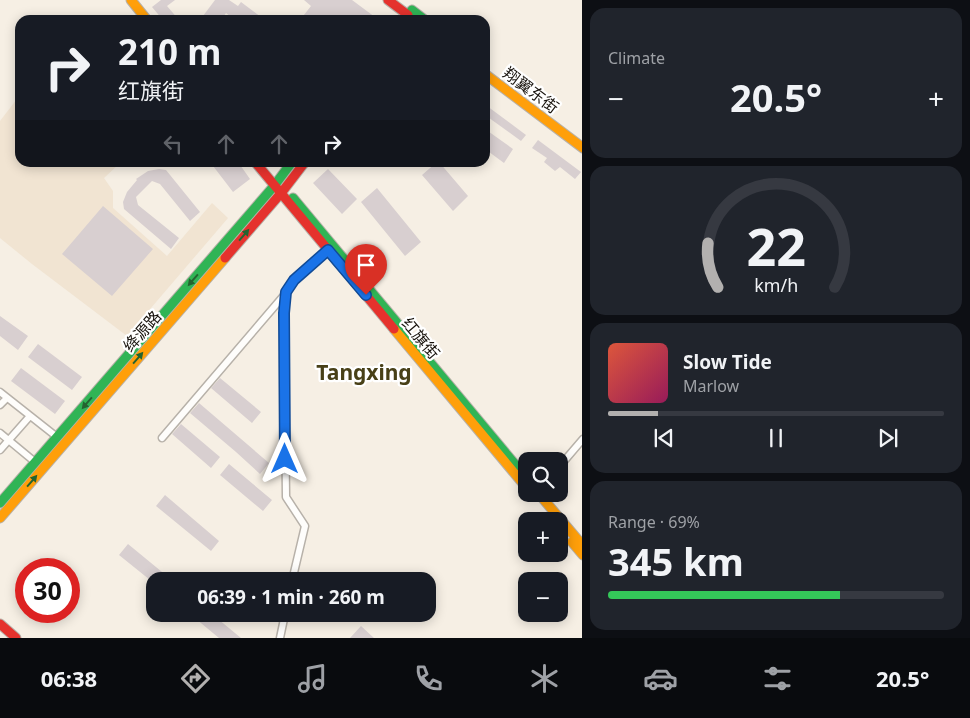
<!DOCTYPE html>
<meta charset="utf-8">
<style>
:root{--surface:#171b24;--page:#20242c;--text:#f1f3f6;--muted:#9ea1a6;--line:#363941;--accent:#b2b0af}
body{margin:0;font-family:"Noto Sans","Noto Sans SC",sans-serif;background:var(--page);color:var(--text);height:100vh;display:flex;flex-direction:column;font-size:19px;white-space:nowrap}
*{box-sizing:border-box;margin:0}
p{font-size:16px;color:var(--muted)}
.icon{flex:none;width:28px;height:28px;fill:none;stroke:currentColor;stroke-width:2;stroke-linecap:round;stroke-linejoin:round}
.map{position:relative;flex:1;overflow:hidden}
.drawer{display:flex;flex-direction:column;gap:8px;padding:8px;background:#0d0f14;width:388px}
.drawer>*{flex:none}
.guide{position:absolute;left:15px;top:15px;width:475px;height:152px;border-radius:15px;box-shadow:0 2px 12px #0003;background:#171b24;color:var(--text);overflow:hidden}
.tools{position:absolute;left:518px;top:452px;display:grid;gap:10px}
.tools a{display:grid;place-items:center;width:50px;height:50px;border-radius:10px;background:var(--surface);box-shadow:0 2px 12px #0003;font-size:25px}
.speed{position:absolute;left:15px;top:558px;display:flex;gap:10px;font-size:25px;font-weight:700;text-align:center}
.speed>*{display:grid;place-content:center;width:65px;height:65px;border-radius:50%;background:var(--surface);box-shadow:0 2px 12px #0003;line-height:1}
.speed .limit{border:8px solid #d22;background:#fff;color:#111}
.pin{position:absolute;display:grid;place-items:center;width:42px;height:42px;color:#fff;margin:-51px -21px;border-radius:50% 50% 50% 0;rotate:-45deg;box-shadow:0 0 5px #0007}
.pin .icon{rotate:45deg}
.me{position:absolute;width:55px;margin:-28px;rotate:0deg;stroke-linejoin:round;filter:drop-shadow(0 0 4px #0008)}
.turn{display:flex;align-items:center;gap:18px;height:105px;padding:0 20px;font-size:22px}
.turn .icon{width:65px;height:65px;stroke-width:2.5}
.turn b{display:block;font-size:35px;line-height:42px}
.lanes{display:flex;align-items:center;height:48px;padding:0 20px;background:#0003;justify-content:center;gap:25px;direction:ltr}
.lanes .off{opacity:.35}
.big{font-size:38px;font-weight:700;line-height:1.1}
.drawer .widget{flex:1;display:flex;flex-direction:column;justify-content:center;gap:8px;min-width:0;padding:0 18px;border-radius:15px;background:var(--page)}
.drawer .dial{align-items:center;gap:0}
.dial svg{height:130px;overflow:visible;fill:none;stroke:var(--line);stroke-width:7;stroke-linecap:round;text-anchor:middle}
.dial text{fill:var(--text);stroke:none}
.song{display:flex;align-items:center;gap:15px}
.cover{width:60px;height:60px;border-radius:8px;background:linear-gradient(135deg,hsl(10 70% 55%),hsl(330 70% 35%))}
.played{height:5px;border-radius:2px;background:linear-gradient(90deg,var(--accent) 15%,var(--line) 15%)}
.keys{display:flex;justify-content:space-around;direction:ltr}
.heat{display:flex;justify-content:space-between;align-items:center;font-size:28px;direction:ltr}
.charge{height:8px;border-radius:4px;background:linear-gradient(90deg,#34c759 69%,var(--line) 0)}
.trip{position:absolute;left:146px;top:572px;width:290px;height:50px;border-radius:15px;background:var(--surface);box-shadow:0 2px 12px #0003;font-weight:700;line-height:50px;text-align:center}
.tabs{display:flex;height:80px;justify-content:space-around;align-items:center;background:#090b0e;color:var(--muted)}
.tabs .icon{width:35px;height:35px}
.tabs .current{color:var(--accent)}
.tabs b{font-size:22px;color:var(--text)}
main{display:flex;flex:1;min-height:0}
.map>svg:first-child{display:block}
.built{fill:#f1e4d2}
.building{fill:#d8cfd0}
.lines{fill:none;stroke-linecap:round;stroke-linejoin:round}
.street-casing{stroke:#b7b1a9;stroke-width:9}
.fast-casing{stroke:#b7b1a9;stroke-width:11}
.slow-casing{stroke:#b7b1a9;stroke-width:11}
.jam-casing{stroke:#b7b1a9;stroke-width:11}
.street{stroke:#fefdfb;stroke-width:6}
.fast{stroke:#30b455;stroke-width:9}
.slow{stroke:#ff9f0a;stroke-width:9}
.jam{stroke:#e5322d;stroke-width:9}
.oneway{fill:#246330}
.route-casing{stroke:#114b97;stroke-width:12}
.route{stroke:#1a73e8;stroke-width:9}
.labels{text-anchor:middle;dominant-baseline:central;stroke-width:4.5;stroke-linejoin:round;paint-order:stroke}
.street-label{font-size:16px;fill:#17120c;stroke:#fff}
.district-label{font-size:21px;font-weight:bold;fill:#484017;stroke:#fff}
</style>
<main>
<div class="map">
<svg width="583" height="638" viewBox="0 0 583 638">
<rect width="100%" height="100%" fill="#f6efe4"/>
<path class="built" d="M 20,95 L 20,162 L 120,163 L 104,178 L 113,191 L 113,208 L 167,256 L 212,203 L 228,218 L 127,336 L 32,264 L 0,238 L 0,121 Z"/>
<path class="building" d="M 161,0 L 175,0 L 167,6 L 179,20 L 163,20 L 152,7 Z
M 215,0 L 229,0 L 238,6 L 241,2 L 265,20 L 235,20 L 226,13 L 221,20 L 200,20 Z
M 304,0 L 352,0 L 379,20 L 360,20 L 356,17 L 354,20 L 300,20 L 311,6 Z
M 487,106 L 526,135 L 521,141 L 485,115 L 485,109 Z
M 485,129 L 513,149 L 504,163 L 485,149 Z
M 538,140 L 581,172 L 575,179 L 560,167 L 555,171 L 544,162 L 547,158 L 532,148 Z
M 210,162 L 238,162 L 250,179 L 233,192 Z
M 437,162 L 439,162 L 468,196 L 453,211 L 422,175 Z
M 159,169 L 166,170 L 200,212 L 190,221 L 160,184 L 152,181 L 136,197 L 138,205 L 179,238 L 171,249 L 124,209 L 123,202 L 127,192 L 137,180 L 136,179 L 148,171 Z
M 328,169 L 357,199 L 342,214 L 313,183 Z
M 377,188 L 421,242 L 405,256 L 361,202 Z
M 103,206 L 153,249 L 112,296 L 62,254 Z
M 0,316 L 28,336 L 18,350 L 0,336 Z
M 38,344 L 82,377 L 72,390 L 28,357 Z
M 21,368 L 65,401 L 55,414 L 11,381 Z
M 220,378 L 261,412 L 252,423 L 211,388 Z
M 199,403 L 269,463 L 260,474 L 236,452 L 190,413 Z
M 181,424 L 220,457 L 211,468 L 172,434 Z
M 229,464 L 272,500 L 263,511 L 220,475 Z
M 165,495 L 219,541 L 211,551 L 156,506 Z
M 128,544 L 173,581 L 155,581 L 155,584 L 119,555 Z
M 190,614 L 212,614 L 241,638 L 219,638 Z
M 361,626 L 374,638 L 350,638 Z"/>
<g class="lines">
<defs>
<path id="street" d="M 0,392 L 57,437
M 0,405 L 7,398
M 0,433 L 35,462
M 162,438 L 286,293
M 0,450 L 30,416
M 559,467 L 583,439
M 292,581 L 305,526 L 286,497 L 284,313 L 286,292 L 294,280 L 328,250
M 280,638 L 285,614"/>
<path id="fast" d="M 404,20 L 412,10 L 425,20
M 293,198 L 518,468
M 0,503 L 274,186 L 292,162"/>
<path id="slow" d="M 131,0 L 147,20
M 485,74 L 583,148
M 394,329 L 526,487
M 539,494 L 583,546
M 0,518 L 225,258
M 572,542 L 583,555"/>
<path id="jam" d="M 388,0 L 408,15
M 255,162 L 394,329
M 225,258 L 282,192 L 305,162
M 0,624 L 16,638"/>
</defs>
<use href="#street" class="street-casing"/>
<use href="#fast" class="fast-casing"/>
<use href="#slow" class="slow-casing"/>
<use href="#jam" class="jam-casing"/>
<use href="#street" class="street"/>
<use href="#fast" class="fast"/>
<use href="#slow" class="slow"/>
<use href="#jam" class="jam"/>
</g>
<defs><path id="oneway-solid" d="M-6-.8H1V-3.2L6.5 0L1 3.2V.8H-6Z" transform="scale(1.25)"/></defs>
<g class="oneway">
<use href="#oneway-solid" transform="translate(244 235) rotate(-49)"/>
<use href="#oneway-solid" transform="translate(193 280) rotate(131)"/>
<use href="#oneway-solid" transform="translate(138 358) rotate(-49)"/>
<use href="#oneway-solid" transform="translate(87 403) rotate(131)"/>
<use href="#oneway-solid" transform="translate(32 481) rotate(-49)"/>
</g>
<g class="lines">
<defs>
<path id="route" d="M 285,459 L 284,313 L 286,292 L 294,280 L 328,250 L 366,295"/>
</defs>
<use href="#route" class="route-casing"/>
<use href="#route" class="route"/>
</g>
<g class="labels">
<g class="street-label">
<text transform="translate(531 90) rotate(37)">翔翼东街</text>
<text transform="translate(142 331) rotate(-49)">绛源路</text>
<text transform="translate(421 338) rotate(50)">红旗街</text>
</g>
<g class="district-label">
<text x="364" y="372">Tangxing</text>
</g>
</g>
</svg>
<div class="tools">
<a><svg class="icon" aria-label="search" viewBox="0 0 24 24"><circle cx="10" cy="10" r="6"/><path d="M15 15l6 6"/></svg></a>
<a>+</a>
<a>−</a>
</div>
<div class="speed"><div class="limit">30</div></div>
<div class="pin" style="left:366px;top:295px;background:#d93025"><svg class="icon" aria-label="arrive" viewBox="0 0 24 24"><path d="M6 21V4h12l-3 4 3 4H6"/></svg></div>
<svg class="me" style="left:285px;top:459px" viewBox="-20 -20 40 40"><path d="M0-17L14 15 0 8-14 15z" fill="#1a73e8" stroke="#fff" stroke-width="4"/></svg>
<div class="trip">06:39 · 1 min · 260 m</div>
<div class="guide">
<div class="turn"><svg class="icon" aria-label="right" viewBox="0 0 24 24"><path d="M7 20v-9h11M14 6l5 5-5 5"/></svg><div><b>210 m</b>红旗街</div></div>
<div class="lanes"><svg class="icon off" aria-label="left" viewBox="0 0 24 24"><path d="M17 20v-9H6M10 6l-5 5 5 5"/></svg><svg class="icon off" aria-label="ahead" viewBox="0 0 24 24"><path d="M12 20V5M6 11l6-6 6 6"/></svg><svg class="icon off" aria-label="ahead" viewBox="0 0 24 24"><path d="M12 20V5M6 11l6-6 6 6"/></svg><svg class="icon" aria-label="right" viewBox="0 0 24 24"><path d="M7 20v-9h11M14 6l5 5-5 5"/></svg></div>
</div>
</div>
<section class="drawer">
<div class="widget"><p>Climate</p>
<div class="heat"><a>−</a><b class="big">20.5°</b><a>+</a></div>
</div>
<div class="widget dial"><svg viewBox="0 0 100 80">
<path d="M14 69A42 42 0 1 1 86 69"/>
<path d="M14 69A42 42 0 0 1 8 42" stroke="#b2b0af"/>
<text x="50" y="56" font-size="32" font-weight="700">22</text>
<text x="50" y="72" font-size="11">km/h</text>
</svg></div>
<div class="widget">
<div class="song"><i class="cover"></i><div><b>Slow Tide</b><p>Marlow</p></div></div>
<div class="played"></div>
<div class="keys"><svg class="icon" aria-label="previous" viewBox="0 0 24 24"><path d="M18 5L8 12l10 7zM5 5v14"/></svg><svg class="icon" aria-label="pause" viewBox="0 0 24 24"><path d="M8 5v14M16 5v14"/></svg><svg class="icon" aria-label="next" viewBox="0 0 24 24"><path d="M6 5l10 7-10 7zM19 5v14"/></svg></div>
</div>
<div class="widget"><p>Range · 69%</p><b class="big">345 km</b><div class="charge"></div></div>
</section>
</main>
<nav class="tabs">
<b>06:38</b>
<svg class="icon current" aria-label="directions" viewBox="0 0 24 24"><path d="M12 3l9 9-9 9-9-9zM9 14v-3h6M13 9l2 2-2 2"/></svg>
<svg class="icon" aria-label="music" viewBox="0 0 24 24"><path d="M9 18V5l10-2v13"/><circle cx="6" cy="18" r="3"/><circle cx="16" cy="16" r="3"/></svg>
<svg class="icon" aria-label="phone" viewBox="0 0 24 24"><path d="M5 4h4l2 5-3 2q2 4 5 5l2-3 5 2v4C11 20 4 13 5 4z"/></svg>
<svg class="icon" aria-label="climate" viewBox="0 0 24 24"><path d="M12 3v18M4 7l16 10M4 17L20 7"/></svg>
<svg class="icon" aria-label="car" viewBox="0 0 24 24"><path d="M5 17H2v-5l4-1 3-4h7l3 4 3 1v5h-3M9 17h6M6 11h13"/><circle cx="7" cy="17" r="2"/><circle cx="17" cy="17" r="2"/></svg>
<svg class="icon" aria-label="filters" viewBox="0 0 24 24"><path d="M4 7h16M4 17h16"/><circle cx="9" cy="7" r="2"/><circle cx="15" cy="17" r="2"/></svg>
<b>20.5°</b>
</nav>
